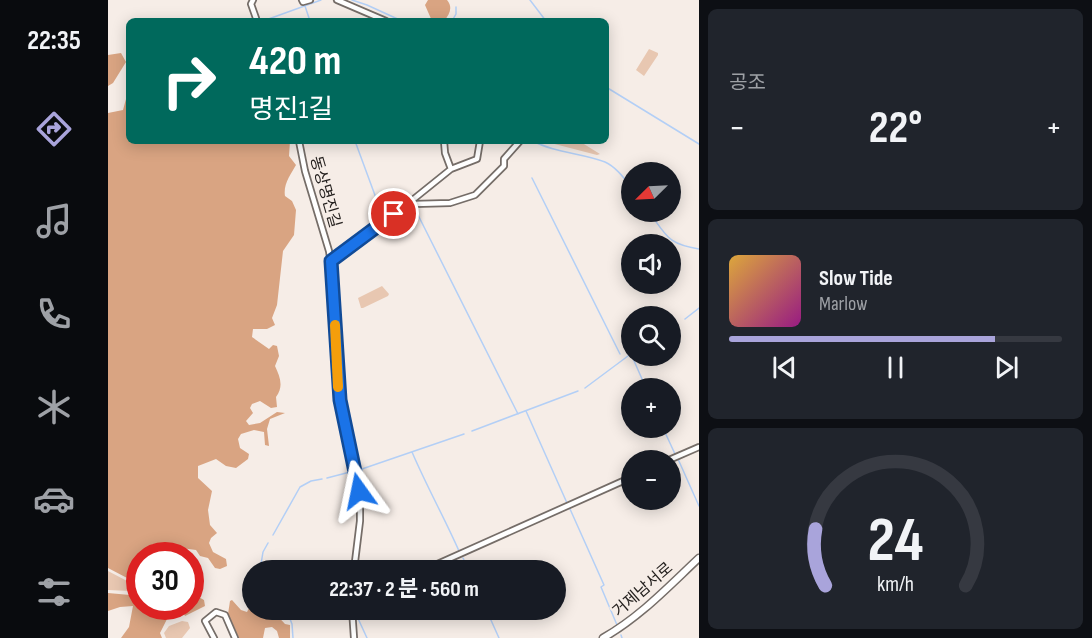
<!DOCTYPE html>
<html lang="ko">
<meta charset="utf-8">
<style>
:root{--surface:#171b24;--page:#20242c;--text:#f1f3f6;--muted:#9ea1a6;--line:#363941;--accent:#a9a4db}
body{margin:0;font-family:"Sofia Sans Condensed","Noto Sans KR",sans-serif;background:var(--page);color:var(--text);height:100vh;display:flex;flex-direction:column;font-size:22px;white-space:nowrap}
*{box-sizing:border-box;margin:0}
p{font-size:20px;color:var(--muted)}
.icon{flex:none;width:33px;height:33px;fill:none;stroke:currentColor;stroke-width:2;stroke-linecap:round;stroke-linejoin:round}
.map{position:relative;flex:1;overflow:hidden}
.details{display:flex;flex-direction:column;gap:9px;padding:9px;background:#0d0f14;width:393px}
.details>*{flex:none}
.hud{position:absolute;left:18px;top:18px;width:483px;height:126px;border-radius:9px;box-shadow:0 3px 15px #0003;background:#00695c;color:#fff;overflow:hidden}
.needle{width:39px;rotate:246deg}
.fabs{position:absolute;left:513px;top:162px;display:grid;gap:12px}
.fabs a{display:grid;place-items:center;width:60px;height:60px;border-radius:50%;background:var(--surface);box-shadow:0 3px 15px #0003;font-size:30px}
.speed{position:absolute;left:18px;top:542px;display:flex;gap:12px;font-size:30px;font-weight:700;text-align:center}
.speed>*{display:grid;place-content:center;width:78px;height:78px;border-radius:50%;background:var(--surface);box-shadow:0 3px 15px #0003;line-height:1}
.speed .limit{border:9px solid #d22;background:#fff;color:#111}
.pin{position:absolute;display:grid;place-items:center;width:51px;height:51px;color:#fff;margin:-26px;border:3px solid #fff;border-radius:50%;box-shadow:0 2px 6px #0007}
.me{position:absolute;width:66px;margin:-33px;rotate:348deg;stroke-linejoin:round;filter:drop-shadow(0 0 4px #0008)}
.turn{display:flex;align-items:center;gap:21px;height:126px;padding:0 24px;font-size:27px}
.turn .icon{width:78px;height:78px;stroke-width:2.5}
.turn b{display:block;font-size:42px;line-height:51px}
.big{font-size:45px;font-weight:700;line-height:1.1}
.details .card{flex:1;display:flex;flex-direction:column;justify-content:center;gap:9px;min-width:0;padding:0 21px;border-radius:9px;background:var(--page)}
.details .dial{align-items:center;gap:0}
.dial svg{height:156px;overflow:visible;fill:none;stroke:var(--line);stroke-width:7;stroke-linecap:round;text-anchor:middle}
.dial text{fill:var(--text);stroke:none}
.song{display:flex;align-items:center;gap:18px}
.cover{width:72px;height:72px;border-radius:9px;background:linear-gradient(135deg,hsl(40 70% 55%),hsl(310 70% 35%))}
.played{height:6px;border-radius:3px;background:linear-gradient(90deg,var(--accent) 80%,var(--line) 80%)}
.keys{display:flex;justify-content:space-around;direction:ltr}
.heat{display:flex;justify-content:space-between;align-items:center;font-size:33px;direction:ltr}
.trip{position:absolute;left:134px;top:560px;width:324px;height:60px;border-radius:30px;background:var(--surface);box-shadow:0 3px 15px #0003;font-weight:700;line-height:60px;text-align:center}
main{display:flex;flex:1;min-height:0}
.tabs{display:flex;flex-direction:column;width:108px;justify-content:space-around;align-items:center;background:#090b0e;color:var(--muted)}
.tabs .icon{width:42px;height:42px}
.tabs .current{color:var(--accent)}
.tabs b{font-size:27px;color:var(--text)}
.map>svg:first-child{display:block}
.green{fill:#e8c7b1}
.forest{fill:#d9a482}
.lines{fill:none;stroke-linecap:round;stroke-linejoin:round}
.stream{stroke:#b3cff6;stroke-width:1.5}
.minor-casing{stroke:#756d68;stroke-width:8}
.secondary-casing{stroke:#756d68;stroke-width:9}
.minor{stroke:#fff;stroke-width:4.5}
.secondary{stroke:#fff;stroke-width:6}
.route-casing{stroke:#114b97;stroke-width:15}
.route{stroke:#1a73e8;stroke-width:10}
.slow{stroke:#f59e0b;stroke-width:10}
.labels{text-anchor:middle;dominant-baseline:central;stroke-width:4.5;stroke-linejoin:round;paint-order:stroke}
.street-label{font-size:16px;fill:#25211f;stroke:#f6ede7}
</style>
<main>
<nav class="tabs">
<b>22:35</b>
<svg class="icon current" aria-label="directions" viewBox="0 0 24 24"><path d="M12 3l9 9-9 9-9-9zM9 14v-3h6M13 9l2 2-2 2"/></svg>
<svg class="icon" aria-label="music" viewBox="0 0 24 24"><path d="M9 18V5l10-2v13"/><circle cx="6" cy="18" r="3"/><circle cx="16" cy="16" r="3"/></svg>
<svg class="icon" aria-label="phone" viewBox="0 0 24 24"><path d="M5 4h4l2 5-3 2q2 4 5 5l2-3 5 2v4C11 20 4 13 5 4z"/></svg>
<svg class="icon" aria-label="climate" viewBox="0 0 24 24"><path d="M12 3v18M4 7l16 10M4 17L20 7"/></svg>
<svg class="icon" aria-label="car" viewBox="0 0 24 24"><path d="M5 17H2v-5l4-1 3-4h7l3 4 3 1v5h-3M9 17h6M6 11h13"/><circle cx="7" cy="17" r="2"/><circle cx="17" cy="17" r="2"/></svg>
<svg class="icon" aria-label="filters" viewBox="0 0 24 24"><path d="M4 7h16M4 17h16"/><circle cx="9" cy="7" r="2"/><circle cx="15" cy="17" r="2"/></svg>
</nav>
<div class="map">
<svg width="591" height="638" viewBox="0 0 591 638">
<rect width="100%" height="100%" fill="#f6ede7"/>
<path class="green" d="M 541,49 L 550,53 L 550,55 L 536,76 L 528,70 Z
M 435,141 L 471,141 L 492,154 L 489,155 Z
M 274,286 L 281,294 L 280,296 L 255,308 L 253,308 L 250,298 Z
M 0,571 L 21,582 L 24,588 L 22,591 L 0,590 Z
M 74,621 L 80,622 L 82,628 L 74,638 L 58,638 L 56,633 L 61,626 Z"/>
<path class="forest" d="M 320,0 L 339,0 C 345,7 342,14 336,21 L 324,21 L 317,5 Z
M 13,53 L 18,62 L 5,83 L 0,86 L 0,55 Z
M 21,88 L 21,141 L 182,141 L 181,156 L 188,165 C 183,174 175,184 177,196 L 184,201 L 188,210 L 186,235 L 175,251 L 169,305 L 164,318 L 167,325 L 159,329 L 145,329 L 144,337 L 161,349 L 165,345 L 169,346 L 171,356 L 167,366 C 172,377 176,386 168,397 L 169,407 L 163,408 L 152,401 L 144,404 L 142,408 L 145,413 L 138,421 L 141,425 L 152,423 L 169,412 L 177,413 L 162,419 L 159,429 L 161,446 L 157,445 L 156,432 L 146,430 L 133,434 L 130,439 L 132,448 L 141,454 L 140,459 L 128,468 L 118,466 L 108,459 L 90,466 L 90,478 L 104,491 L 100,510 L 102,525 L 109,533 L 103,538 L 101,543 L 105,552 L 118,559 L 119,566 L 112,569 L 107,568 L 100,558 L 92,556 L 88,550 L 44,544 L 42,555 L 32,555 L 32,606 L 71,606 L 69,618 L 59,619 L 52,633 L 54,638 L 13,638 L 21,627 L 25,606 L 12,607 L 0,611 L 0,593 L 22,595 L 29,588 L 21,579 L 0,568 L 0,113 L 15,110 Z
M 83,581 L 87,582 L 87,595 L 96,600 L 97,606 L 77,616 L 75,612 L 87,601 L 83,597 Z
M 140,591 L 144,592 L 144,609 L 163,609 L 177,624 L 182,625 L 182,638 L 171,638 L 169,631 L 164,627 L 157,628 L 155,638 L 131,638 L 120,614 L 122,601 L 124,600 L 133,610 L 139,612 L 143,604 L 139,594 Z"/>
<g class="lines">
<path class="stream" d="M 244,0 L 259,5 L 294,21
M 422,0 L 438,21
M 197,6 L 202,21
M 155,21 L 213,0
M 344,21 L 348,14 L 348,7
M 498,87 L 591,144
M 247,141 L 275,217
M 425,141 C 447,153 474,153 497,162 C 508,167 516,178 524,188
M 424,178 L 512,354
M 306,207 L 410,414
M 541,212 C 559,236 559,244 591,249
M 577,319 L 591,308
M 562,329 L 568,325
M 523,354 L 538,388
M 477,388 L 524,353
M 418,411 L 459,503
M 555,428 L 567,454
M 364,431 L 470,391
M 304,452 C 319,487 336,517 351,551
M 570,459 L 591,506
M 251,470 L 356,434
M 219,478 L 242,472
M 462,509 L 496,585 L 493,587 L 509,625
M 165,535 L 192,487 L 203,481 L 214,479
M 355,558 L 361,570
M 152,570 L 155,552 L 160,543
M 178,609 L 184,624 L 185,638
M 378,609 L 391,638
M 248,614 L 259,638
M 513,635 L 514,638"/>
<defs>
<path id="minor" d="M 145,0 L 143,4 L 149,21
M 194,0 L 195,2 L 202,0
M 229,0 L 278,21
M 191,141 L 197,171 L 221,251 L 224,270 L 232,401 L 252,502 L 252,521 L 246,570
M 336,141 L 337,153 L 343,169
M 302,202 L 343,169 L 369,159 L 372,141
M 223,262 L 302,202 L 306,204 L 342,203 L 367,195 L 396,166 L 396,159 L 412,141
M 561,460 L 591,447
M 316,570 L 524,477
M 244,609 L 246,638
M 106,638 L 97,621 L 108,612 L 117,615 L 127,638"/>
<path id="secondary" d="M 495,638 C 532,617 560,587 591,558"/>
</defs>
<use href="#minor" class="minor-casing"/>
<use href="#secondary" class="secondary-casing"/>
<use href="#minor" class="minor"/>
<use href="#secondary" class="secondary"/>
</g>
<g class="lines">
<defs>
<path id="route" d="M 251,491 L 232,400 L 223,261 L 286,214"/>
</defs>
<use href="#route" class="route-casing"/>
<use href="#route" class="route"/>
<path class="slow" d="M 227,325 L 230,387"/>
</g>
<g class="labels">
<g class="street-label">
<text transform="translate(217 192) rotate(74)">동상명진길</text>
<text transform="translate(535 590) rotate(-41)">거제남서로</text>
</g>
</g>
</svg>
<div class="fabs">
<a><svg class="needle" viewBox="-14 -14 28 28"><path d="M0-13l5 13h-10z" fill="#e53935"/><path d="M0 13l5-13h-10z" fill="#9ea1a6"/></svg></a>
<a><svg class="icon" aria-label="sound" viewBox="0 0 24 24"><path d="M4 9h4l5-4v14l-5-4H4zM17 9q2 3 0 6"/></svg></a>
<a><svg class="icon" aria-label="search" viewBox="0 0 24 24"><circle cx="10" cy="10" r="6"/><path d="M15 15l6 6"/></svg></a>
<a>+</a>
<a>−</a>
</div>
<div class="speed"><div class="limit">30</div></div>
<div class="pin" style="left:286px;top:214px;background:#d93025"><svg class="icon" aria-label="arrive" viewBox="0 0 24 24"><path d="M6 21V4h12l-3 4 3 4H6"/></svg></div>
<svg class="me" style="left:251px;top:491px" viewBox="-20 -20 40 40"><path d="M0-17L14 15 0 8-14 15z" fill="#1a73e8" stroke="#fff" stroke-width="4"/></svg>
<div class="trip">22:37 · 2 분 · 560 m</div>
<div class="hud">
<div class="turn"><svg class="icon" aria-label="right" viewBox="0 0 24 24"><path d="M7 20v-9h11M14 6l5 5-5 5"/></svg><div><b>420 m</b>명진1길</div></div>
</div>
</div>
<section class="details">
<div class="card"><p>공조</p>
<div class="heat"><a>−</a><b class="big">22°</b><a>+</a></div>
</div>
<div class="card">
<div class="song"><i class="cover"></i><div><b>Slow Tide</b><p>Marlow</p></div></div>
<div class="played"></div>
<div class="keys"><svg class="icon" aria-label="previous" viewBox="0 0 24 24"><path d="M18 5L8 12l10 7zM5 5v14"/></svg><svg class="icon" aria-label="pause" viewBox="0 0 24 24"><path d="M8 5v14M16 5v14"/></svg><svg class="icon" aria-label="next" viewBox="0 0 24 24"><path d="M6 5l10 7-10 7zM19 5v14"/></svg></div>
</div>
<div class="card dial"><svg viewBox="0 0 100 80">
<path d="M14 69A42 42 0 1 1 86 69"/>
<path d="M14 69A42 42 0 0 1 9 40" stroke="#a9a4db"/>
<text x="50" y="56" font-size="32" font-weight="700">24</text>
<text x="50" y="72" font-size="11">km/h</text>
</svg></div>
</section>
</main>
